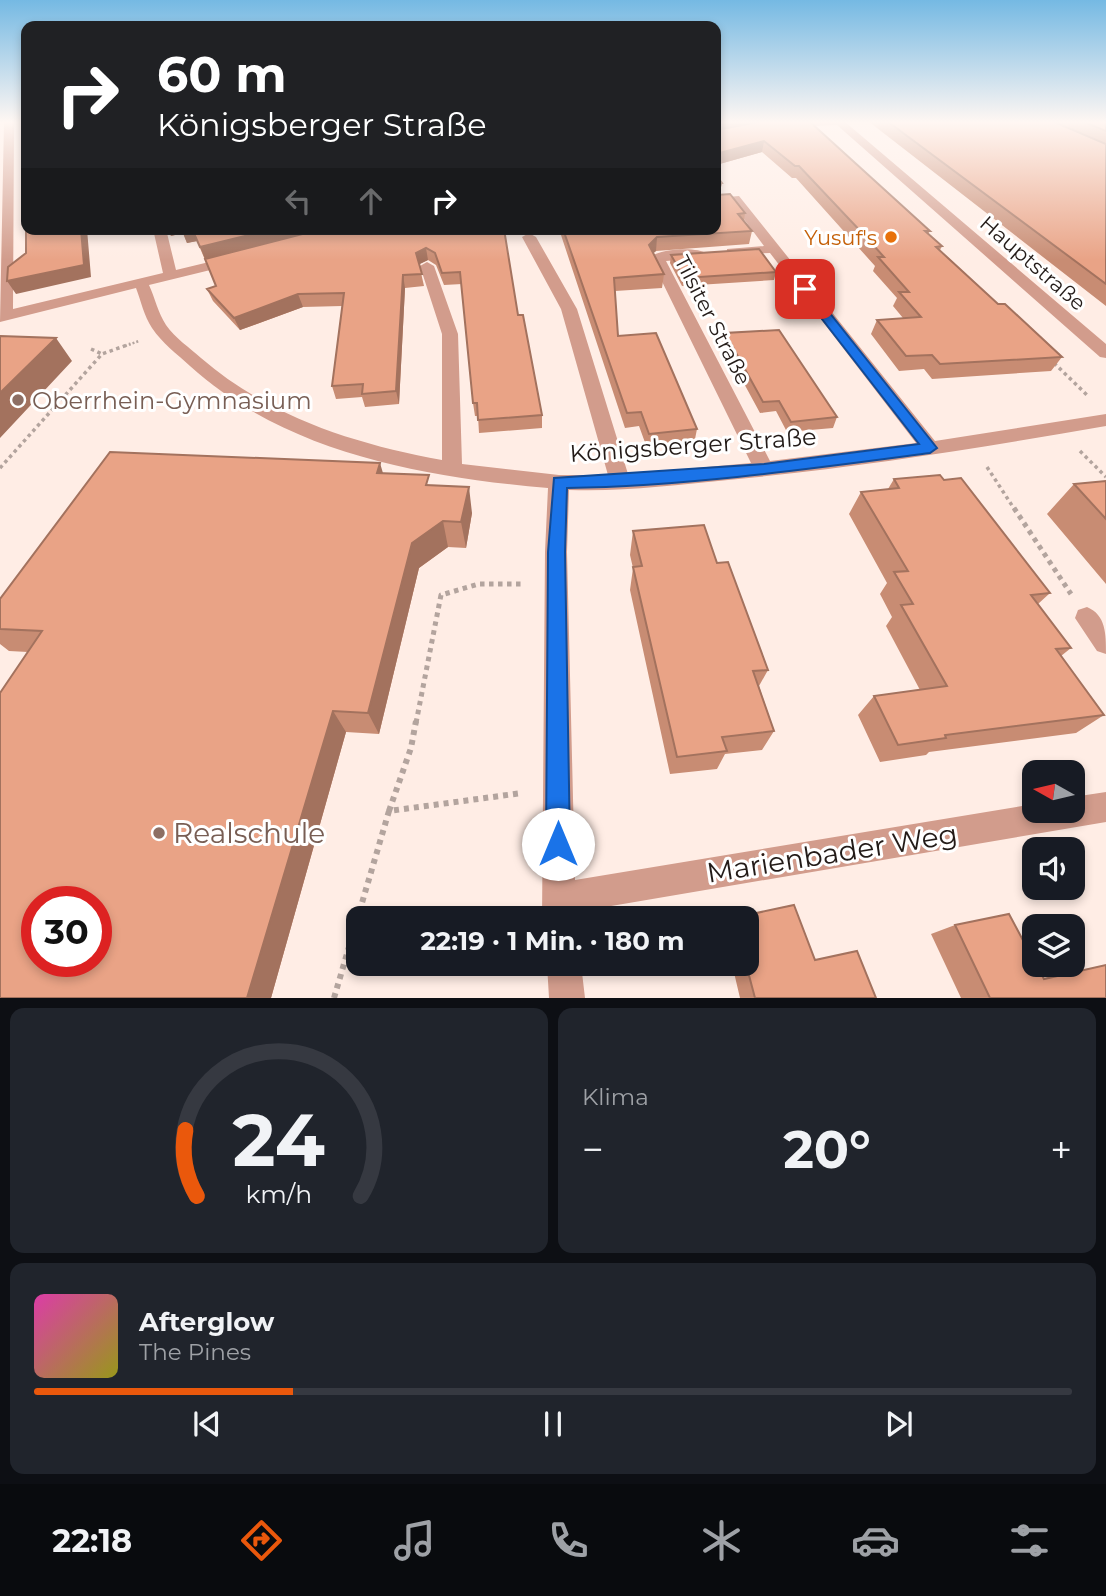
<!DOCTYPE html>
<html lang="de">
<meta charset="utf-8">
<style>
:root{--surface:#171b24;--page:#20242c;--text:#f1f3f6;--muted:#9ea1a6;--line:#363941;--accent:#ea580c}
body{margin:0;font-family:Montserrat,sans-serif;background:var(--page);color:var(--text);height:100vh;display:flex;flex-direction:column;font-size:26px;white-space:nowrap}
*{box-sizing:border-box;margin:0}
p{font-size:23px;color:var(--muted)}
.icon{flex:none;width:38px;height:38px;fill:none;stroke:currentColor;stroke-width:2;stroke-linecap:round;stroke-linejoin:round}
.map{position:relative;height:998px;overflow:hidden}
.drawer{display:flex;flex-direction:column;gap:10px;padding:10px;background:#0d0f14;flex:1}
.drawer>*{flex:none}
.banner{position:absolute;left:21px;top:21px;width:700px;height:214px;border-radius:14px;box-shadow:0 4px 10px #0003;background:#202124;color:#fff;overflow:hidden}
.needle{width:46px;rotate:278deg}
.fabs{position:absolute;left:1022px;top:760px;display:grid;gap:14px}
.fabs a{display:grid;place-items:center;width:63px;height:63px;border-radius:14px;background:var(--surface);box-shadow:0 4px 10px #0003;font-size:35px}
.speed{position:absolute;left:21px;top:886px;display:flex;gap:14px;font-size:35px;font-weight:700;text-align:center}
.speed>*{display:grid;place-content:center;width:91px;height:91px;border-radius:50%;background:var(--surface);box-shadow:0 4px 10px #0003;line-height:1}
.speed .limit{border:10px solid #d22;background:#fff;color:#111}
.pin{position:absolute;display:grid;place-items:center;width:60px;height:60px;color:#fff;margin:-30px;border-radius:14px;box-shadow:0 4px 10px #0006}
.me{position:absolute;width:77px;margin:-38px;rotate:0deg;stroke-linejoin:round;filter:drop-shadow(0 0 5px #0008)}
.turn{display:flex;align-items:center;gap:24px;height:147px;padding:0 21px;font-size:32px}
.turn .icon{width:91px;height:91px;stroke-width:2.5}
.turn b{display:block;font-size:49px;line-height:60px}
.lanes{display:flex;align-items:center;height:66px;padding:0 21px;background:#0003;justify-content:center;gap:35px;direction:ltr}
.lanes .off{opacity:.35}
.big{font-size:52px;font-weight:700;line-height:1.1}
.drawer .card{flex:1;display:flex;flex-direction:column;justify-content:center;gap:10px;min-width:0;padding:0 24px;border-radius:14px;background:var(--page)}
.drawer .dial{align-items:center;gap:0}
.dial svg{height:182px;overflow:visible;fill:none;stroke:var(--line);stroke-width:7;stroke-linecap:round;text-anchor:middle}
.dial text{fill:var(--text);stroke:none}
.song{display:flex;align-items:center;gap:21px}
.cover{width:84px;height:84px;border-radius:10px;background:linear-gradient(135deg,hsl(320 70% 55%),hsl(60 70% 35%))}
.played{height:7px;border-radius:4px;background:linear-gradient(90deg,var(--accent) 25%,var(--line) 25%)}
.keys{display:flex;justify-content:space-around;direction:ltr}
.heat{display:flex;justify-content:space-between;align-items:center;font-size:38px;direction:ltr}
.drawer .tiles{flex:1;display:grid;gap:10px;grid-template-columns:1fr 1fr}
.card:last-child{grid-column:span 2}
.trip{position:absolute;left:346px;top:906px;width:413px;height:70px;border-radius:14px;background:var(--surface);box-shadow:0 4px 10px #0003;font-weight:700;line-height:70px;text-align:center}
.tab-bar{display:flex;height:112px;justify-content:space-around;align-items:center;background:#090b0e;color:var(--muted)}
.tab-bar .icon{width:49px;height:49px}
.tab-bar .selected{color:var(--accent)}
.tab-bar b{font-size:32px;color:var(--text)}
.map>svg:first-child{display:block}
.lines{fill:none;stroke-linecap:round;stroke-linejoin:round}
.path-far3{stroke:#b3a49e;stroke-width:2.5;stroke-dasharray:2 2;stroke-linecap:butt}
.path-far2{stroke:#b3a49e;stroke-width:3.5;stroke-dasharray:3.5 3.5;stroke-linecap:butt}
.path-far1{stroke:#b3a49e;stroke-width:5;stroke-dasharray:4.5 4.5;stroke-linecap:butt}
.path{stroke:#b3a49e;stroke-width:6;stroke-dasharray:5 5;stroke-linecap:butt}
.minor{fill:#d29c8c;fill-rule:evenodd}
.wall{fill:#c88c73}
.shaded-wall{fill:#a3725e}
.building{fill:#e9a386;stroke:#a3725e;stroke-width:2;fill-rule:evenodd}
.route{fill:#1a73e8;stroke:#114b97;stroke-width:2}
.food-dot{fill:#e8710a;stroke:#fff;stroke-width:2.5}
.education-dot{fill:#8d6e63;stroke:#fff;stroke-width:2.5}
.labels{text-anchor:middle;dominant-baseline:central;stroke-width:6;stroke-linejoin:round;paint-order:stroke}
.far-food-label{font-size:21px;fill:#c56008;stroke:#fff;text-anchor:end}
.far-street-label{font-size:21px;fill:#231b18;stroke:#fff}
.education-label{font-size:24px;fill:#785e54;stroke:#fff;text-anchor:start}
.street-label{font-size:24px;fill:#231b18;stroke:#fff}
.near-education-label{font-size:28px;fill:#785e54;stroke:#fff;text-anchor:start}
.near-street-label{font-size:28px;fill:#231b18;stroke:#fff}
</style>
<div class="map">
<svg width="1106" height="998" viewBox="0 0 1106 998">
<rect width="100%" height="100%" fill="#ffede5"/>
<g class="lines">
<path class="path-far3" d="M 125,346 L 139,341"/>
<path class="path-far2" d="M 91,349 L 102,354
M 1054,363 L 1088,396
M 1080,451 L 1106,477
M 987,467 L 1015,510
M 0,468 L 102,354 L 130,344"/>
<path class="path-far1" d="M 1014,508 L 1071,594
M 416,723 L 441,595 L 479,584 L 524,584"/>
<path class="path" d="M 389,811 L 411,748 L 416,721
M 334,998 L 389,811 L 522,793"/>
<path class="minor" d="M 4,121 L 14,121 L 13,309 L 163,273 L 153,229 L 166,229 L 176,270 L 234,256 L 239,257 L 239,263 L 149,285 C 155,298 158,313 166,325 C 175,338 190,348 201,358 C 269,417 355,444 442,460 L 442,334 L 420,266 L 427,262 L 434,266 L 458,334 L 462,464 L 559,475 L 608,475 L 561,309 L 522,237 L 529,233 L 536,237 L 577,309 L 628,474 L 751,463 L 650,257 C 660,249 697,246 707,254 L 700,258 L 666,261 L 770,461 L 916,443 L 770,253 L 727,255 L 727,249 L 764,246 L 732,203 L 716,206 L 716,198 L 739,196 L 935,441 L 1106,414 L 1106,426 C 980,448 855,468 728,480 C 675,485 622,492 569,490 L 567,552 L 575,880 L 1034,804 L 1034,810 L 1073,810 L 1073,797 L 1106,792 L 1106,822 L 576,912 L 576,919 L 542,919 L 545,552 L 548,488 C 423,477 286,453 190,366 C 177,354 162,343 152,328 C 144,316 141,301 136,288 L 0,322 Z
M 844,121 L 1106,344 L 1106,358 L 1100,357 L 837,125 L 785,127 L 780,124 L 785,121 Z
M 1087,607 C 1106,615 1106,634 1106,654 L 1097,651 L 1075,618 L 1078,610 Z
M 547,964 L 581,964 L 585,998 L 549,998 Z"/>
</g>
<path class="wall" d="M 716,121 L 761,121 L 930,231 L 928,234 L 942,246 L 940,250 L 998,304 L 1062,357 L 1051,371 L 932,379 L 924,369 L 899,371 L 871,334 L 877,320 L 903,318 L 893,306 L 897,298 L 873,271 L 875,266 L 796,178 L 792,178 L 762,152 L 716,165 Z
M 868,121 L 1106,121 L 1106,306 Z
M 716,175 L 722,183 L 719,195 L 745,213 L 744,221 L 752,231 L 749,244 L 656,251 L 653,253 L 664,274 L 662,288 L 615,291 L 618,336 L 697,429 L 694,444 L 647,448 L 639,426 L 625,428 L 559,229 L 716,229 Z
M 168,229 L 504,229 L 518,315 L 542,415 L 542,428 L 479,433 L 478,416 L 475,416 L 473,403 L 462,284 L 444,285 L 436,265 L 428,260 L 419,264 L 424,286 L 405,288 L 399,404 L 365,407 L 362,397 L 336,399 L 332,386 L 342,306 L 303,307 L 240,330 L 213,301 L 207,289 L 216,286 L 197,241 L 187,243 L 183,233 L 171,236 Z
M 671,255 L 776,272 L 774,280 L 682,286 L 670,263 Z
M 725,333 L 837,417 L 833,428 L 787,432 L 776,411 L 760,413 L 722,343 Z
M 383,473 L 431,485 L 472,513 L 466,548 L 448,547 L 419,568 L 379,734 L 346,732 L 271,998 L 0,998 L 28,652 L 9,651 L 0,644 L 0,599 Z
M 894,479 L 944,480 L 1050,593 L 1038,604 L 1071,648 L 1061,656 L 1104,715 L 1076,733 L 929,752 L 926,755 L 880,762 L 858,715 L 874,696 L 920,690 L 886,626 L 892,617 L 880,594 L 887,583 L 849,514 L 861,492 L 888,489 Z
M 1106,481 L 1106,584 L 1047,514 L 1074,484 Z
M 633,531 L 717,563 L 768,670 L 759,686 L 774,731 L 762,750 L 725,754 L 717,769 L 670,774 L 630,590 L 633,568 L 630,555 Z
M 794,905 L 815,960 L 857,951 L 876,998 L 740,998 L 732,964 L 747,964 L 747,919 L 732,919 Z
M 955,925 L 1044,978 L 1106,965 L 1106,998 L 961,998 L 931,934 Z"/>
<path class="shaded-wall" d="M 717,121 L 761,121 L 716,130 Z
M 764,141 L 762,152 L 716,165 L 716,154 Z
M 722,183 L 719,195 L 716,196 L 716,184 Z
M 81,229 L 87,229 L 91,277 L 16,294 L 7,281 Z
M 168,229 L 192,229 L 197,241 L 187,243 L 183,233 L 171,236 Z
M 274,229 L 326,229 L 205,259 L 200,247 Z
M 657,237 L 656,251 L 648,258 L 649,245 Z
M 426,248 L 428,260 L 418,265 L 416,253 Z
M 403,275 L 405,288 L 399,404 L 396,391 Z
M 298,294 L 303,307 L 240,330 L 234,318 Z
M 56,338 L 72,361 L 0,438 L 0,393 Z
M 380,463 L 388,490 L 377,473 Z
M 469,487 L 472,513 L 466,548 L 461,522 Z
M 443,521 L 448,547 L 419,568 L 379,734 L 368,713 L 412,543 Z
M 333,711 L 346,732 L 271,998 L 247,998 Z"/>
<path class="building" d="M 716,121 L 717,121 L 716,130 L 764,121 L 809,121 L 930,231 L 925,231 L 942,246 L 936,247 L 998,304 L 1005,304 L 1062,357 L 940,364 L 932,355 L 906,356 L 877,320 L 921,317 L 899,292 L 909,292 L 878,257 L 884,257 L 866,237 L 799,166 L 795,166 L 764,141 L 716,154 Z
M 887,121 L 1052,121 L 1106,144 L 1106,284 Z
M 1082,121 L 1106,121 L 1106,131 Z
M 26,151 L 26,187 L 24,187 L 23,152 Z
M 716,175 L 722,183 L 716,184 L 717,195 L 730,194 L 745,213 L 738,214 L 752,231 L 657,237 L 649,245 L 664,274 L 614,278 L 618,336 L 656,333 L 697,429 L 649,434 L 641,412 L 627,413 L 563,229 L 716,229 Z
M 26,229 L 81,229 L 84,265 L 7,281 L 8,267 L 26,253 Z
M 192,229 L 274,229 L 200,247 Z
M 322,229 L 504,229 L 518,315 L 523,315 L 542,415 L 478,420 L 477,403 L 473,403 L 460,272 L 442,273 L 435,253 L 426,248 L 416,253 L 422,274 L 403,275 L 396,391 L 362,394 L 363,384 L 332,386 L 344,293 L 298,294 L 234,318 L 207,289 L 216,286 L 205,259 Z
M 759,249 L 776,272 L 684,278 L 671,255 Z
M 779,330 L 837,417 L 791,422 L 779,401 L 763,402 L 725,333 Z
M 0,336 L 56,338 L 0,393 Z
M 110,452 L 380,463 L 377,473 L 429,475 L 426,485 L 469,487 L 461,522 L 443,521 L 412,543 L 368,713 L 333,711 L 247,998 L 0,998 L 0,693 L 42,631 L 0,629 L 0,599 ZM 37,901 L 96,901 L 96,961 L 37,961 Z
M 940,475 L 944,480 L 961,478 L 1050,593 L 1031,595 L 1071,648 L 1056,649 L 1104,715 L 945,735 L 946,738 L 898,745 L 874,696 L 947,686 L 901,605 L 913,604 L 894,572 L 908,571 L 861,492 L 899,488 L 894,479 Z
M 1106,481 L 1106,519 L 1074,484 Z
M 704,525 L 717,563 L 728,562 L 768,670 L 753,671 L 774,731 L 722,737 L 727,751 L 677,757 L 633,567 L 642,566 L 633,531 Z
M 794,905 L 815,960 L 857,951 L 876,998 L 755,998 L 746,964 L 747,964 L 747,919 L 733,919 L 733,918 Z
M 1009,914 L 1034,961 L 1034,964 L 1036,964 L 1044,979 L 1106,965 L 1106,998 L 990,998 L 955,925 Z"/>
<linearGradient id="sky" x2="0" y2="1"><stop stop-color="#75b9e3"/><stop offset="0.47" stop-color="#fff7f3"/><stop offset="1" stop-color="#fff7f3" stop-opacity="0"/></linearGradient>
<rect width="1106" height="260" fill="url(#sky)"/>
<path class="route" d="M 805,286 L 809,287 L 937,448 L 930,453 C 809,469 688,486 567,488 L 565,552 L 570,844 L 566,852 L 558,856 L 549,852 L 546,844 L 548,552 L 554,478 L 764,464 L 919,444 L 801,292 L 799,289 Z"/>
<circle class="food-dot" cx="891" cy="237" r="7"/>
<g class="education-dot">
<circle cx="18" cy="400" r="7"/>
<circle cx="159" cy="833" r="7"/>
</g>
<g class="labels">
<g class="far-food-label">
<text x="877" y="237">Yusuf's</text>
</g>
<g class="far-street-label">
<text transform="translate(1033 263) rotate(41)">Hauptstraße</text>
<text transform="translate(713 320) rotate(63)">Tilsiter Straße</text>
</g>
<g class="education-label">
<text x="32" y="400">Oberrhein-Gymnasium</text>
</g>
<g class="street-label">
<text transform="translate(693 445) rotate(-4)">Königsberger Straße</text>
</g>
<g class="near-education-label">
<text x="173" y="833">Realschule</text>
</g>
<g class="near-street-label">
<text transform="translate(832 853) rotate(-9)">Marienbader Weg</text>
</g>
</g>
</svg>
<div class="fabs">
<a><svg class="needle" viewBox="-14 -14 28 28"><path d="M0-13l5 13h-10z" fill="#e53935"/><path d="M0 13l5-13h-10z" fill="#9ea1a6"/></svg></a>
<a><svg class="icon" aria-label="sound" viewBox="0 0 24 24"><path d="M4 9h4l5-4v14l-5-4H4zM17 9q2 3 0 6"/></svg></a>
<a><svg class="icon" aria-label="layers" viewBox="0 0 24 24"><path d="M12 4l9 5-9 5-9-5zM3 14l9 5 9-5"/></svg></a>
</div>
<div class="speed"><div class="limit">30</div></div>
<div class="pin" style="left:805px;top:289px;background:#d93025"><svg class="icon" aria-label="arrive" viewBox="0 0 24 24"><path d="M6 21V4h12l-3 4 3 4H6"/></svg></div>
<svg class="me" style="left:558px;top:844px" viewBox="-20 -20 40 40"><circle r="19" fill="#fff"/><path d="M0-13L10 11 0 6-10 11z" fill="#1a73e8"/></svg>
<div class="trip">22:19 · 1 Min. · 180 m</div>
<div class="banner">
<div class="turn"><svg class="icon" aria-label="right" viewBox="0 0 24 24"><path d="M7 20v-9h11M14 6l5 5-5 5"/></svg><div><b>60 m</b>Königsberger Straße</div></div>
<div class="lanes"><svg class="icon off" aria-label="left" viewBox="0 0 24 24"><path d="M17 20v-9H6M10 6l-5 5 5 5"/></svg><svg class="icon off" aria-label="ahead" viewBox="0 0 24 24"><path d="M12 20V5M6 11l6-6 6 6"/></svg><svg class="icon" aria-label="right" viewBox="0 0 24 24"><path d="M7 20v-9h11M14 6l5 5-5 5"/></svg></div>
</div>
</div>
<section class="drawer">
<div class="tiles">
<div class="card dial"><svg viewBox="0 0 100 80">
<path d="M14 69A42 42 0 1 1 86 69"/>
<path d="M14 69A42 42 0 0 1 9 40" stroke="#ea580c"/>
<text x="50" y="56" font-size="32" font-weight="700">24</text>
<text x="50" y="72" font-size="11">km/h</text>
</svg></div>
<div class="card"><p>Klima</p>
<div class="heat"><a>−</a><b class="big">20°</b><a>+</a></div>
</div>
<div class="card">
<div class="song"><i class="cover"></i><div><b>Afterglow</b><p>The Pines</p></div></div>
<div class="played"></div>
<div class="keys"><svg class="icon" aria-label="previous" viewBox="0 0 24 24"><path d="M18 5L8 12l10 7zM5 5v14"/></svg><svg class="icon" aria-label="pause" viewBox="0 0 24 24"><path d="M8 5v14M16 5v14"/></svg><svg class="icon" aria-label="next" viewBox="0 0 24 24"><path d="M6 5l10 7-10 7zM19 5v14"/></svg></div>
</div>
</div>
</section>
<nav class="tab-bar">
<b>22:18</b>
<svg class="icon selected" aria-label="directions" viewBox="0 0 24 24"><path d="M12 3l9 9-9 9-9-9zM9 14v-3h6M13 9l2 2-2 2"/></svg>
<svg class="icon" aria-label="music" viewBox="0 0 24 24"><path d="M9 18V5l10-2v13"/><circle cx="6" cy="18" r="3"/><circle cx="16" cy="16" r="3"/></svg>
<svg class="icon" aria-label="phone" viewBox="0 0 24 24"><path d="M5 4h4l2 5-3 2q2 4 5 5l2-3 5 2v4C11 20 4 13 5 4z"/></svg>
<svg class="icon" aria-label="climate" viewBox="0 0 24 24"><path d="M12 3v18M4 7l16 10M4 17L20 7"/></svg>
<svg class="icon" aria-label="car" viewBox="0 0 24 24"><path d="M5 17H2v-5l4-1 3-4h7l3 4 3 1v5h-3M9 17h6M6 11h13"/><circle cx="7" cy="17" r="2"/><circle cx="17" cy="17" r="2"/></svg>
<svg class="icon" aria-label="filters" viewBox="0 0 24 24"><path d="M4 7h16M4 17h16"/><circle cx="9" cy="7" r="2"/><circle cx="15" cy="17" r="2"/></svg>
</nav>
